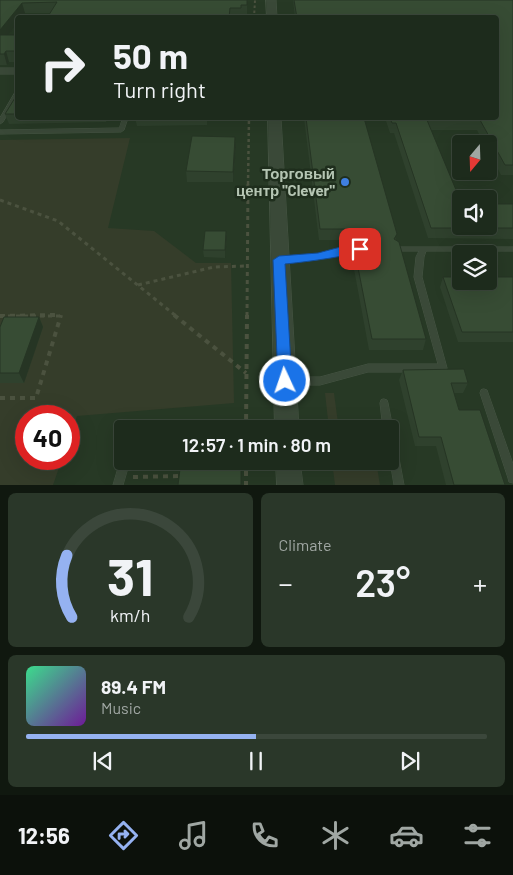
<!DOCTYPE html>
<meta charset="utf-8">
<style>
:root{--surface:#1d2b1c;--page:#2a3729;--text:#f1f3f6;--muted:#a0a7a3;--line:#3b473b;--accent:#95b2f1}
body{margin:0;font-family:Barlow,sans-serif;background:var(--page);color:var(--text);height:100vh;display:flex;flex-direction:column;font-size:19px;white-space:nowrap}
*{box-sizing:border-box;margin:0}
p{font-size:16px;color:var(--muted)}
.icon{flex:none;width:28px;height:28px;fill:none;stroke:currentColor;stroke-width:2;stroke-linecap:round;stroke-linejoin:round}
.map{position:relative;height:485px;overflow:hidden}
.sheet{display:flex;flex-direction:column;gap:8px;padding:8px;background:#10180f;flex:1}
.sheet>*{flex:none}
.guide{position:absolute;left:15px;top:15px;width:484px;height:105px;border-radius:5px;box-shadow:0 5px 20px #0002,0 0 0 1px var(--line);background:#1d2b1c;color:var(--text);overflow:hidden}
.needle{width:32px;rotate:199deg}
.buttons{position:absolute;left:452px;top:135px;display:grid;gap:10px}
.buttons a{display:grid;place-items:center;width:45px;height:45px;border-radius:5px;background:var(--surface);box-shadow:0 5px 20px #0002,0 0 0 1px var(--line);font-size:25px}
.speed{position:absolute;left:15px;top:405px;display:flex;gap:10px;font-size:25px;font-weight:700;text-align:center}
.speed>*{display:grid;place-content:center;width:65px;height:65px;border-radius:50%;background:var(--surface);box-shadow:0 5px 20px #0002,0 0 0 1px var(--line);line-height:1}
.speed .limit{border:8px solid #d22;background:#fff;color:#111}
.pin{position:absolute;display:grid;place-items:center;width:42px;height:42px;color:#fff;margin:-21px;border-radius:10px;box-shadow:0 2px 8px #0006}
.me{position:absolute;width:55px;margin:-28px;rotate:357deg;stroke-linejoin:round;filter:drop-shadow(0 0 4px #0008)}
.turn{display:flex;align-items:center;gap:18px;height:105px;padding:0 15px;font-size:22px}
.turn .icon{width:65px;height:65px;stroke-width:2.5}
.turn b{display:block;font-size:35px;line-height:42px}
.big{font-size:38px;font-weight:600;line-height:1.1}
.sheet .widget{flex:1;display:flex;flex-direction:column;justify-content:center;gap:8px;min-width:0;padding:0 18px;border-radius:8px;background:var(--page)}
.sheet .dial{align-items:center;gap:0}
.dial svg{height:130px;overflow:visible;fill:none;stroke:var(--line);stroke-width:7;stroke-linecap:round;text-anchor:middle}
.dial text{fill:var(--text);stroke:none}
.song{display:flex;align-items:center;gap:15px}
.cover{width:60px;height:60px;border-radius:8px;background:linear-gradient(135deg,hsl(150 70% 55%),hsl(280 70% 35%))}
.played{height:5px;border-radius:2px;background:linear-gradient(90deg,var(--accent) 50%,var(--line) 50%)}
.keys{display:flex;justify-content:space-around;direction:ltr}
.heat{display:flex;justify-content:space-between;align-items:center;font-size:28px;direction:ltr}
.sheet .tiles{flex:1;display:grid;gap:8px;grid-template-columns:1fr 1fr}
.widget:last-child{grid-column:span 2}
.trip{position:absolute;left:114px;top:420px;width:285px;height:50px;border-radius:5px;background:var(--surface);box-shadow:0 5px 20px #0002,0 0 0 1px var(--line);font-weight:600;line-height:50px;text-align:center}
.dock{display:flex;height:80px;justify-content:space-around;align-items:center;background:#0c110b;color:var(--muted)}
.dock .icon{width:35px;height:35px}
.dock .active{color:var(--accent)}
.dock b{font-size:22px;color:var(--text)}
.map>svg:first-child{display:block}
.green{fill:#353d2a}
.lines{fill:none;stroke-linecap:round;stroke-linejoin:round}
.service-casing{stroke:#465544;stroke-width:1}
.minor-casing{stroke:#465544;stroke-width:1}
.tertiary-casing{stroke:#465544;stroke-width:1}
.path-far3{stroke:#4b523f;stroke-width:2;stroke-dasharray:2.5 2.5;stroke-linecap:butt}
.path-far2{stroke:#4b523f;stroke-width:2.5;stroke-dasharray:3 3;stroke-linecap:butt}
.path-far1{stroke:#4b523f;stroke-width:3;stroke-dasharray:4 4;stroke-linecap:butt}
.path{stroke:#4b523f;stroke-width:4;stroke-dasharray:5 5;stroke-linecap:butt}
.service{fill:#3a4938;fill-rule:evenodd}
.minor{fill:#3a4938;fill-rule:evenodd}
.tertiary{fill:#3a4938;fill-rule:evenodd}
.wall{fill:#2f412d}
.shaded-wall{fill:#263524}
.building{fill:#374c34;stroke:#263524}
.route{fill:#1a73e8;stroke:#114b97}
.shop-dot{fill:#3f7fe0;stroke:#1f2e1d;stroke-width:2}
.labels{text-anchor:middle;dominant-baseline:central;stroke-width:5;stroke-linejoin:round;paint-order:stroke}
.poi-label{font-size:15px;font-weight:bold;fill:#b5c5b3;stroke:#1f2e1d;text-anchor:end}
</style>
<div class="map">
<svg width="513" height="485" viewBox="0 0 513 485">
<rect width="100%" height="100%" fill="#273925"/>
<path class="green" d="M 130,138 L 108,228 L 154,231 L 196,263 L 231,263 L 234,403 L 77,416 L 69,440 L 69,416 L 26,416 L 26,459 L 62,459 L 53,485 L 0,485 L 0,140 Z
M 325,393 L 334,393 L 338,423 L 370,422 L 371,429 L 329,429 Z
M 332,461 L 376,461 L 380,485 L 335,485 Z"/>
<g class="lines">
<defs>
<path id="service" d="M 16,91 L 18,91 L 18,97 L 3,122 L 0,124 L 0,118 Z
M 123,118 L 128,118 L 124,130 L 121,132 L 0,134 L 0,130 L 119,128 Z
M 349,247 L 360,247 L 363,249 L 360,251 L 349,251 L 317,260 L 282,263 L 278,260 L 282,257 L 317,254 Z
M 394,247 L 513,247 L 513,251 L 426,251 L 424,257 L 422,277 L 447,368 L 446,371 L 443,372 L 368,372 L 320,385 L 288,385 L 285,384 L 284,381 L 285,378 L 288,377 L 320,377 L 368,364 L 438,364 L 414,277 L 416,257 L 419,251 L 396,251 L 393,249 Z
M 484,389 L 487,390 L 488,393 L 513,464 L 513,483 L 509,482 L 508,478 L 480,393 L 481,390 Z
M 384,399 L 387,400 L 388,403 L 393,429 L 390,433 L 393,434 L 395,437 L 404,485 L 394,485 L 390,461 L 390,429 L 383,429 L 380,403 L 381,400 Z
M 122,457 L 122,461 L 130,461 L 123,485 L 113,485 L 120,461 Z"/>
<path id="minor" d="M 0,68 L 18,68 L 18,74 L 0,74 Z"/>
<path id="tertiary" d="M 266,0 L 276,0 L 277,18 L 267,18 Z
M 268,118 L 281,118 L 299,429 L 275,429 Z
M 276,461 L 300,461 L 303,485 L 277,485 Z"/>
</defs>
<use href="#service" class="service-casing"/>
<use href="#minor" class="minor-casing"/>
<use href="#tertiary" class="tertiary-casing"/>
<path class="path-far3" d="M 254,18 L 255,0"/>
<path class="path-far2" d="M 248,184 L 249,118"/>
<path class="path-far1" d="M 0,200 L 58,221 L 176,316
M 138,285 L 214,267 L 248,266
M 0,316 L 61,316
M 247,316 L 248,183"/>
<path class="path" d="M 174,315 L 246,373
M 0,316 L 55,315
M 0,398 L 36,398 L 61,315
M 246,429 L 247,315
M 246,461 L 246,485
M 133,477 L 181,476"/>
<use href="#service" class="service"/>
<use href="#minor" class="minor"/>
<use href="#tertiary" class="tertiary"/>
</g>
<path class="wall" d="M 0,0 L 247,0 L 247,15 L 241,15 L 241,18 L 47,18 L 50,13 L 25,13 L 18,18 L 18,23 L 8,35 L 18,35 L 18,62 L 9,62 L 7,65 L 0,65 Z
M 293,0 L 513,0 L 513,175 L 501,175 L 489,152 L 489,144 L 484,144 L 477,130 L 431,130 L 461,226 L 513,204 L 513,239 L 428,238 L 394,133 L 390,133 L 385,118 L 496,118 L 496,18 L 295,18 Z
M 18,93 L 18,118 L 108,118 L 106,122 L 9,124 L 5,114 Z
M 135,118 L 207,118 L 207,125 L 137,126 Z
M 304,118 L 364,118 L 396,240 L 426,339 L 423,350 L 369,350 L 351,253 L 353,245 L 350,245 L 349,240 L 319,240 Z
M 235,137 L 236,147 L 233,182 L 187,182 L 186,171 Z
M 226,231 L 227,238 L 225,258 L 204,257 L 203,250 Z
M 443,277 L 513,277 L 513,342 L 458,342 L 440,287 Z
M 39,317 L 43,327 L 24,383 L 0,383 L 0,327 Z
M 403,370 L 468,383 L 463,393 L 454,393 L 459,410 L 505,485 L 446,485 L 436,446 L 415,446 L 399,380 Z"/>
<path class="shaded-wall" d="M 22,3 L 25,13 L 21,18 L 18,18 L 18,23 L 0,45 L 0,30 Z
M 6,51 L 9,62 L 7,65 L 4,54 Z
M 235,137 L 236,147 L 233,182 L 233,172 Z
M 226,231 L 227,238 L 225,258 L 225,250 Z
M 39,317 L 43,327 L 24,383 L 19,373 Z"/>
<path class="building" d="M 0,0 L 247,0 L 247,5 L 241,5 L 241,8 L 230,8 L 229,18 L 47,18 L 57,2 L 22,3 L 0,30 Z
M 294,0 L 513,0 L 513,165 L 505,165 L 480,120 L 427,120 L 461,202 L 461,226 L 489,226 L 489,204 L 513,204 L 513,228 L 431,228 L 396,123 L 392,123 L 390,118 L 496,118 L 496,18 L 297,18 Z
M 0,35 L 18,35 L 18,51 L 6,51 L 4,54 L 0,54 Z
M 18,93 L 18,114 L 5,114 Z
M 306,118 L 364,118 L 397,234 L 394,239 L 399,242 L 426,339 L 372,339 L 353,242 L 374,242 L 379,238 L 374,234 L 352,234 L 351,229 L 320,229 Z
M 192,136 L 235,137 L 233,172 L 186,171 Z
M 205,231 L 226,231 L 225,250 L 203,250 Z
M 443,277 L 461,277 L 461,281 L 489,281 L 489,277 L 513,277 L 513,332 L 462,332 Z
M 4,317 L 39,317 L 19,373 L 0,373 L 0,327 Z
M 464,369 L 468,383 L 451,383 L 459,410 L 480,410 L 505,485 L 454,485 L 441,437 L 419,437 L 403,370 Z
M 181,461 L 241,461 L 241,485 L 178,485 Z"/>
<path class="route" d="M 348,245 L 360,245 L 366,249 C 362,255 297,263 285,264 L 292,381 L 290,386 L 285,387 L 280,386 L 278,381 L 273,260 L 279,256 L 318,253 Z"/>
<circle class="shop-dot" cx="345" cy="182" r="5"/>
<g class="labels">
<g class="poi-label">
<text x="335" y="173">Торговый<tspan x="335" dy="17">центр "Clever"</tspan></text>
</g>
</g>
</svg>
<div class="buttons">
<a><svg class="needle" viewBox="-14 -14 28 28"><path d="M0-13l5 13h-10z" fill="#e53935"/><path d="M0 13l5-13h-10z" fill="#a0a7a3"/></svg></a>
<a><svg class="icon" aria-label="sound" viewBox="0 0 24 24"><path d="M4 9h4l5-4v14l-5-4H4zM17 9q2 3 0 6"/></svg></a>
<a><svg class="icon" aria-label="layers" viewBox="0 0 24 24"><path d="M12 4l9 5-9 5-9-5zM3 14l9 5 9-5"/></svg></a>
</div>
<div class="speed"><div class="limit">40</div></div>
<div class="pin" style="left:360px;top:249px;background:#d93025"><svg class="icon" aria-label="arrive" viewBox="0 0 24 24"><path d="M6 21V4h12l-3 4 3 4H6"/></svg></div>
<svg class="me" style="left:285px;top:381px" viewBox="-20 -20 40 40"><circle r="17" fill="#1a73e8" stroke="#fff" stroke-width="3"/><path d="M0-11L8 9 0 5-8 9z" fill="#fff"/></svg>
<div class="trip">12:57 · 1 min · 80 m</div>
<div class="guide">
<div class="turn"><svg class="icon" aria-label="right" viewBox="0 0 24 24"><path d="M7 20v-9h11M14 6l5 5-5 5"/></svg><div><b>50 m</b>Turn right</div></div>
</div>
</div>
<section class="sheet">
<div class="tiles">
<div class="widget dial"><svg viewBox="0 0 100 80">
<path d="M14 69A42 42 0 1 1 86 69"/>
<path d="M14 69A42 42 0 0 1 11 31" stroke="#95b2f1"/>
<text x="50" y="56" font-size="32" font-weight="700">31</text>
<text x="50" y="72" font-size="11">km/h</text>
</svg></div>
<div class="widget"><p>Climate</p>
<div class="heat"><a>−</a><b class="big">23°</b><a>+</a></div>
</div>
<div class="widget">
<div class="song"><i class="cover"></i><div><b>89.4 FM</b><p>Music</p></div></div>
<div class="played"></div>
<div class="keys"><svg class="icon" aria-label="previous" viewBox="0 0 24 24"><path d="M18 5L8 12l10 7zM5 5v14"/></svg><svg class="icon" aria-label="pause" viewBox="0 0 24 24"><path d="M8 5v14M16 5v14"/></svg><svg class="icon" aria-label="next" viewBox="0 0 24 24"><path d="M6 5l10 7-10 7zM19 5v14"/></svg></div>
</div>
</div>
</section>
<nav class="dock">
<b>12:56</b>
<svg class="icon active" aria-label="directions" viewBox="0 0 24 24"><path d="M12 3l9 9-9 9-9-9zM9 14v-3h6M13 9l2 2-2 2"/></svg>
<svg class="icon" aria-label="music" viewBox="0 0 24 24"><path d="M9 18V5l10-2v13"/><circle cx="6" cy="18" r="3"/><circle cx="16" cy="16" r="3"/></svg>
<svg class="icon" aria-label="phone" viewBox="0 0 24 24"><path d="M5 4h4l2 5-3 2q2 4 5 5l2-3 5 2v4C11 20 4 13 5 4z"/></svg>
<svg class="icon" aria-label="climate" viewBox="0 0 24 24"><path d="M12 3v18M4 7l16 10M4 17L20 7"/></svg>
<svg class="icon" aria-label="car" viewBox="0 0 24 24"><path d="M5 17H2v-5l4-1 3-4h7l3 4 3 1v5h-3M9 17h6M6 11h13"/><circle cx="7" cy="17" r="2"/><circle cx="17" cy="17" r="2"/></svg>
<svg class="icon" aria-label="filters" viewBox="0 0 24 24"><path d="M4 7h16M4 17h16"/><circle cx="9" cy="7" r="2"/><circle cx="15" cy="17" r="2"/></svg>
</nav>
